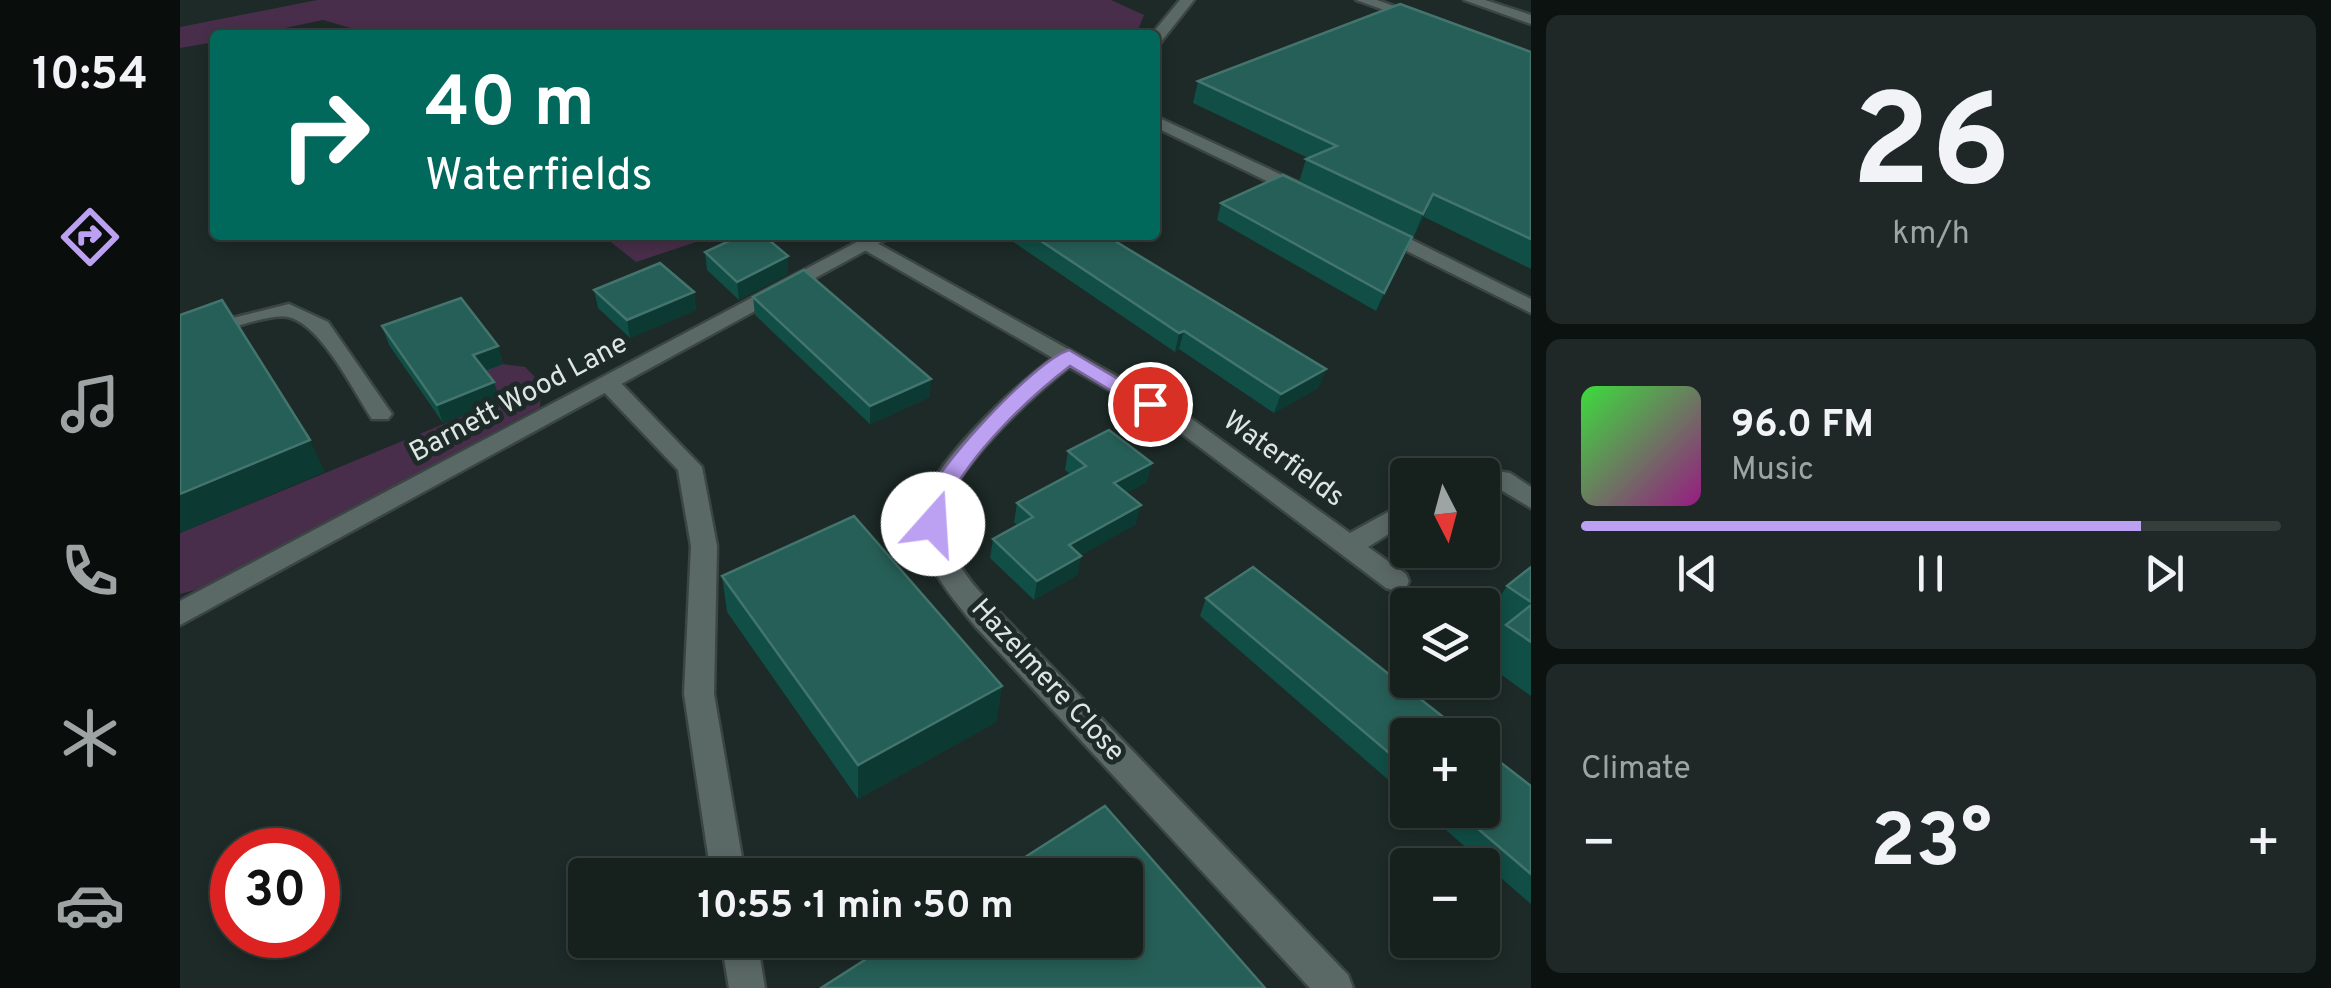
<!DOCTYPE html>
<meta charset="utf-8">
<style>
:root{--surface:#16201d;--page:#1f2826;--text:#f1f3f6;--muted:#9ea3a4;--line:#353e3b;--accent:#bca0f2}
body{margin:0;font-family:Overpass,sans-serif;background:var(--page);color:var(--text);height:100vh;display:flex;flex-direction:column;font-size:38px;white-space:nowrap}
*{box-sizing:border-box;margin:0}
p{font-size:32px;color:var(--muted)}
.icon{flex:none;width:55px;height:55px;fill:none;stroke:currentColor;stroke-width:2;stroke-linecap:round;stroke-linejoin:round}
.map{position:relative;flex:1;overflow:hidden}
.sheet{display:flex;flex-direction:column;gap:15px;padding:15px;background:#0c1210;width:800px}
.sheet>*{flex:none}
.top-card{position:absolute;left:30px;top:30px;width:950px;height:210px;border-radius:10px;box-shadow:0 5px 15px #0003,0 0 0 2px var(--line);background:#00695c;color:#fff;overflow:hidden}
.needle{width:65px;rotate:174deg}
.tools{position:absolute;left:1210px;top:458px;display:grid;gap:20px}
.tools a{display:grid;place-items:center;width:110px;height:110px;border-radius:10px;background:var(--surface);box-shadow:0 5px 15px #0003,0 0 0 2px var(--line);font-size:50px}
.speed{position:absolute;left:30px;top:828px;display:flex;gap:20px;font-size:50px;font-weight:700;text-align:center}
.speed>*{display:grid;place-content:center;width:130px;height:130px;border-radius:50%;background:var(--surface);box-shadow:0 5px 15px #0003,0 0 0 2px var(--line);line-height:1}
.speed .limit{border:15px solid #d22;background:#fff;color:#111}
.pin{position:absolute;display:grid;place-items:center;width:85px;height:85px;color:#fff;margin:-42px;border:5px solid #fff;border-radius:50%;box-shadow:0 2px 10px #0007}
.me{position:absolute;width:110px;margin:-55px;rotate:19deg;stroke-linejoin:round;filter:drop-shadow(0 0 8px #0008)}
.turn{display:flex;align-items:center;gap:35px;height:210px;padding:0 50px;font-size:45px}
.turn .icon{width:130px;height:130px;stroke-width:2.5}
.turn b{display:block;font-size:70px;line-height:85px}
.big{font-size:75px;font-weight:700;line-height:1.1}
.sheet .widget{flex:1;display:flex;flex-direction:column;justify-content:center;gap:15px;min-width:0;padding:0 35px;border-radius:15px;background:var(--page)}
.sheet .dial{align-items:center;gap:0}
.dial b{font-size:130px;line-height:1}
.song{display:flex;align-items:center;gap:30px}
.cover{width:120px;height:120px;border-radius:15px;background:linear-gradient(135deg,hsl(120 70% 55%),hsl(310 70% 35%))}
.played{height:10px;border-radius:5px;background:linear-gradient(90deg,var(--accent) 80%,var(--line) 80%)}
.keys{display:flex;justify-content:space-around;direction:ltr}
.heat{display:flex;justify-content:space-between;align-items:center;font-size:55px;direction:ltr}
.trip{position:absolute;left:388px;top:858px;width:575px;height:100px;border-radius:10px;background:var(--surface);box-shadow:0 5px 15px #0003,0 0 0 2px var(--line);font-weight:700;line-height:100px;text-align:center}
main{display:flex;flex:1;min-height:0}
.tabs{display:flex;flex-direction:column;width:180px;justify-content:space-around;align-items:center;background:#090d0c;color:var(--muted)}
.tabs .icon{width:70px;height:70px}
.tabs .current{color:var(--accent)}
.tabs b{font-size:45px;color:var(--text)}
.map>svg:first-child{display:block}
.green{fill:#482e4a}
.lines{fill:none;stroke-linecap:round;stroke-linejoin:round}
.service-casing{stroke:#3b4543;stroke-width:5}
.minor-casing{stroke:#3b4543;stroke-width:5}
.tertiary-casing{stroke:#3b4543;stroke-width:5}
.service{fill:#5b6966;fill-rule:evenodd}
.minor{fill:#5b6966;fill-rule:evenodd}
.tertiary{fill:#5b6966;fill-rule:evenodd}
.wall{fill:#104e46}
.shaded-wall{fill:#0c3932}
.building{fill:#265f57;stroke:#43746d;stroke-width:2.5}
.route{fill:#bca0f2;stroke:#7a689d;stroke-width:2.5}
.labels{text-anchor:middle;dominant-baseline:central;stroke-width:10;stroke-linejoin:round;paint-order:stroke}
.street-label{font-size:28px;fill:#dee6e4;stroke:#1d2a27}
</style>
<main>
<nav class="tabs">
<b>10:54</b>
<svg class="icon current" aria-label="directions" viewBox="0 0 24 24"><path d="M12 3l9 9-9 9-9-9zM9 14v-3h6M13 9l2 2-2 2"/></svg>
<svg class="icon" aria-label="music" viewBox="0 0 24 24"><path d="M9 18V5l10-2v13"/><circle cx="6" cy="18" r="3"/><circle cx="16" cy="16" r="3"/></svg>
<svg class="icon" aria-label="phone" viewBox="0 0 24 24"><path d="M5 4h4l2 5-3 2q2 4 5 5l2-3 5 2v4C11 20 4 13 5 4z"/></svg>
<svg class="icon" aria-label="climate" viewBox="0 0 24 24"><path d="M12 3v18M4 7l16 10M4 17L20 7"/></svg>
<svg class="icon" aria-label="car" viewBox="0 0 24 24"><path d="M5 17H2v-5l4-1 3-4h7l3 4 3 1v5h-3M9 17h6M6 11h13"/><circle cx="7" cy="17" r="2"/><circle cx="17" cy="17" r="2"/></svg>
</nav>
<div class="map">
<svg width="1351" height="988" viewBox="0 0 1351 988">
<rect width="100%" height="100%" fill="#1d2a27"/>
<path class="green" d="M 137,0 L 931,0 L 964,15 L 956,35 L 176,35 L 174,29 L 143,20 L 71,35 L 35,35 L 35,42 L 0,48 L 0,27 Z
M 422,235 L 537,235 L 456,262 Z
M 323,364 L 345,367 L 361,383 L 360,407 L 83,557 L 23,588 L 0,594 L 0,533 L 319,401 L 299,373 Z"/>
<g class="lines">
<defs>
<path id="service" d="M 1176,0 L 1197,0 L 1247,18 L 1235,21 Z
M 1284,0 L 1305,0 L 1351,15 L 1351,24 Z
M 109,304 L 148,322 L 212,414 L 208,419 L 192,419 C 174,392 141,324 108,317 C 85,313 25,338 0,345 L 0,331 Z
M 430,378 L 438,380 L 522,467 L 537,546 L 534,694 L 565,875 L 531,875 L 504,694 L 511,546 L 498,470 L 422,390 L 419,385 L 422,380 Z
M 541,940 L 577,940 L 585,988 L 549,988 Z"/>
<path id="minor" d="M 975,116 L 1130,188 L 1133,192 L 1130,196 L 1118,196 L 975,127 Z
M 1200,224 L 1351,299 L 1351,313 L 1193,234 L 1193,226 Z
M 688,238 L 1005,414 L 1170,533 L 1228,501 L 1228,522 L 1188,547 L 1226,574 L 1229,581 L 1226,588 L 1216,591 L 1206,588 L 989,424 L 889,367 C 856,393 768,472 765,515 C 763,544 781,570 799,591 L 1168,975 L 1173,988 L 1130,988 L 795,626 C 770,595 738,559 740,517 C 742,469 836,386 873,358 L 681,248 L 681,240 Z
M 1302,469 L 1330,473 L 1351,487 L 1351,508 L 1316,487 L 1302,487 L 1302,475 L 1291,475 Z"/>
<path id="tertiary" d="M 1000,0 L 1014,0 L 980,43 L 975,44 L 975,35 L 971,35 Z
M 690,235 L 714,235 L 0,625 L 0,601 Z"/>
</defs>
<use href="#service" class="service-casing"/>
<use href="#minor" class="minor-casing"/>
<use href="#tertiary" class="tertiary-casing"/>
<use href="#service" class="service"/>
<use href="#minor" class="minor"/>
<use href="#tertiary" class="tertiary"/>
</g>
<path class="wall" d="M 1351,52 L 1351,269 L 1244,217 L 1233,238 L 1232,237 L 1196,311 L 1037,220 L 1041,203 L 1119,182 L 1126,159 L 1128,158 L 1013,103 L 1018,81 Z
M 823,235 L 925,235 L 1146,369 L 1138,388 L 1094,413 L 999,349 L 995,352 Z
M 525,252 L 608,274 L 559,300 L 527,270 Z
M 414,290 L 514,292 L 516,310 L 450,338 L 418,308 Z
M 573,297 L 750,397 L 690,424 L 575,315 Z
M 202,326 L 318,346 L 323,364 L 306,371 L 320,400 L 263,423 L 209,345 Z
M 888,451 L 967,482 L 946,493 L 956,524 L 901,555 L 897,575 L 854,600 L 810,558 L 813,539 L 838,526 L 834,522 L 837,503 L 890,474 L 885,470 Z
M 1351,567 L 1351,696 L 1302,661 L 1320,634 L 1303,622 L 1327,586 Z
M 542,576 L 822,686 L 816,722 L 678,799 L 547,612 Z
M 1026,598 L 1228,735 L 1228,797 L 1020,616 Z
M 1351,786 L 1351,904 L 1243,810 L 1302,810 Z"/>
<path class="shaded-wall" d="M 1253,194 L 1244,217 L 1233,238 L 1243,214 Z
M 1232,237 L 1225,255 L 1196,311 L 1204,293 Z
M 608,256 L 608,274 L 559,300 L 557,282 Z
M 514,292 L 516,310 L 450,338 L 447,320 Z
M 1004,331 L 999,349 L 995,352 L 999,333 Z
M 318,346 L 323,364 L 299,373 L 293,355 Z
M 1146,369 L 1138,388 L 1094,413 L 1101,394 Z
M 751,379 L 750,397 L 690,424 L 690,406 Z
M 314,382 L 320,400 L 263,423 L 257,405 Z
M 130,440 L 145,472 L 0,533 L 0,494 Z
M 972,463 L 967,482 L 929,502 L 934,483 Z
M 961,505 L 956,524 L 886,564 L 889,545 Z
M 901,556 L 897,575 L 854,600 L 857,581 Z
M 822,686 L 816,722 L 678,799 L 678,765 Z"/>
<path class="building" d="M 1220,4 L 1351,52 L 1351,239 L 1253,194 L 1243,214 L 1126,159 L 1157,146 L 1018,81 Z
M 1103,175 L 1232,237 L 1204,293 L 1041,203 Z
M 562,235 L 583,235 L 608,256 L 557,282 L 525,252 Z
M 852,235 L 925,235 L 1146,369 L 1101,394 L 1004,331 L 999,333 Z
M 480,263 L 514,292 L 447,320 L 414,290 Z
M 624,270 L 751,379 L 690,406 L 573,297 Z
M 281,298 L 318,346 L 293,355 L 314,382 L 257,405 L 202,326 Z
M 42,300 L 130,440 L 0,494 L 0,315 Z
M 929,430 L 972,463 L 934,483 L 961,505 L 889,545 L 901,556 L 857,581 L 813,539 L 853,517 L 837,503 L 906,466 L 888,451 Z
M 674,516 L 822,686 L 678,765 L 542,576 Z
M 1073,567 L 1286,735 L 1228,735 L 1228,769 L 1026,598 Z
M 1351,567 L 1351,602 L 1327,586 Z
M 1351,605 L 1351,642 L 1326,625 Z
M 1302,748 L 1351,786 L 1351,874 L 1276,810 L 1302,810 Z
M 925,806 L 1085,988 L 641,988 L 716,940 L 945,940 L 945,875 L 817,875 Z"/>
<path class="route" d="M 889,350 L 980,404 L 977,409 L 962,409 L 890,366 C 847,399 793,451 768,500 C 763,510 766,520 761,530 L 744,530 C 741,523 740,516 741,508 C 750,473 855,360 889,350 Z"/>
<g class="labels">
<g class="street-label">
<text transform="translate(339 399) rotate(-28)">Barnett Wood Lane</text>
<text transform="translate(1103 460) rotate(36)">Waterfields</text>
<text transform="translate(867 681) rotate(47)">Hazelmere Close</text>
</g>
</g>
</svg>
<div class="tools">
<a><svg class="needle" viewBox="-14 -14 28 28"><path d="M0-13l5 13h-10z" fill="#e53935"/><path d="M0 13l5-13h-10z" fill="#9ea3a4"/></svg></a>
<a><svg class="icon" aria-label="layers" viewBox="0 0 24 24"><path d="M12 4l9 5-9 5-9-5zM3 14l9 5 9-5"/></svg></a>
<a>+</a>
<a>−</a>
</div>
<div class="speed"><div class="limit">30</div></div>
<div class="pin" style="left:970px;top:404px;background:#d93025"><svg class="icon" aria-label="arrive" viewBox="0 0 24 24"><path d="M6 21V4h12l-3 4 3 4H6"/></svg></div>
<svg class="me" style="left:753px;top:524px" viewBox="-20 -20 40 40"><circle r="19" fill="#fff"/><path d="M0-13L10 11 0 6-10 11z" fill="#bca0f2"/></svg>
<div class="trip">10:55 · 1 min · 50 m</div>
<div class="top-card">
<div class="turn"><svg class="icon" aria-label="right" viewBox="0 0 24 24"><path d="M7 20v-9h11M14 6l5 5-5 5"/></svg><div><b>40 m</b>Waterfields</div></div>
</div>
</div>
<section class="sheet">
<div class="widget dial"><b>26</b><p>km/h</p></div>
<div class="widget">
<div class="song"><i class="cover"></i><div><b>96.0 FM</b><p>Music</p></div></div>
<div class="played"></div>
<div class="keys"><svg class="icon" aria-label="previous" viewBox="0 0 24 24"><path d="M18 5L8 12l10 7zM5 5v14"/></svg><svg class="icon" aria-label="pause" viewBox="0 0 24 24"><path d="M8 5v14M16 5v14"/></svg><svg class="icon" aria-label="next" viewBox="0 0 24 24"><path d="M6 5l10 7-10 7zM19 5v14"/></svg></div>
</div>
<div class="widget"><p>Climate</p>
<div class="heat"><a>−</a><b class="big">23°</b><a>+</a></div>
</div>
</section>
</main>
